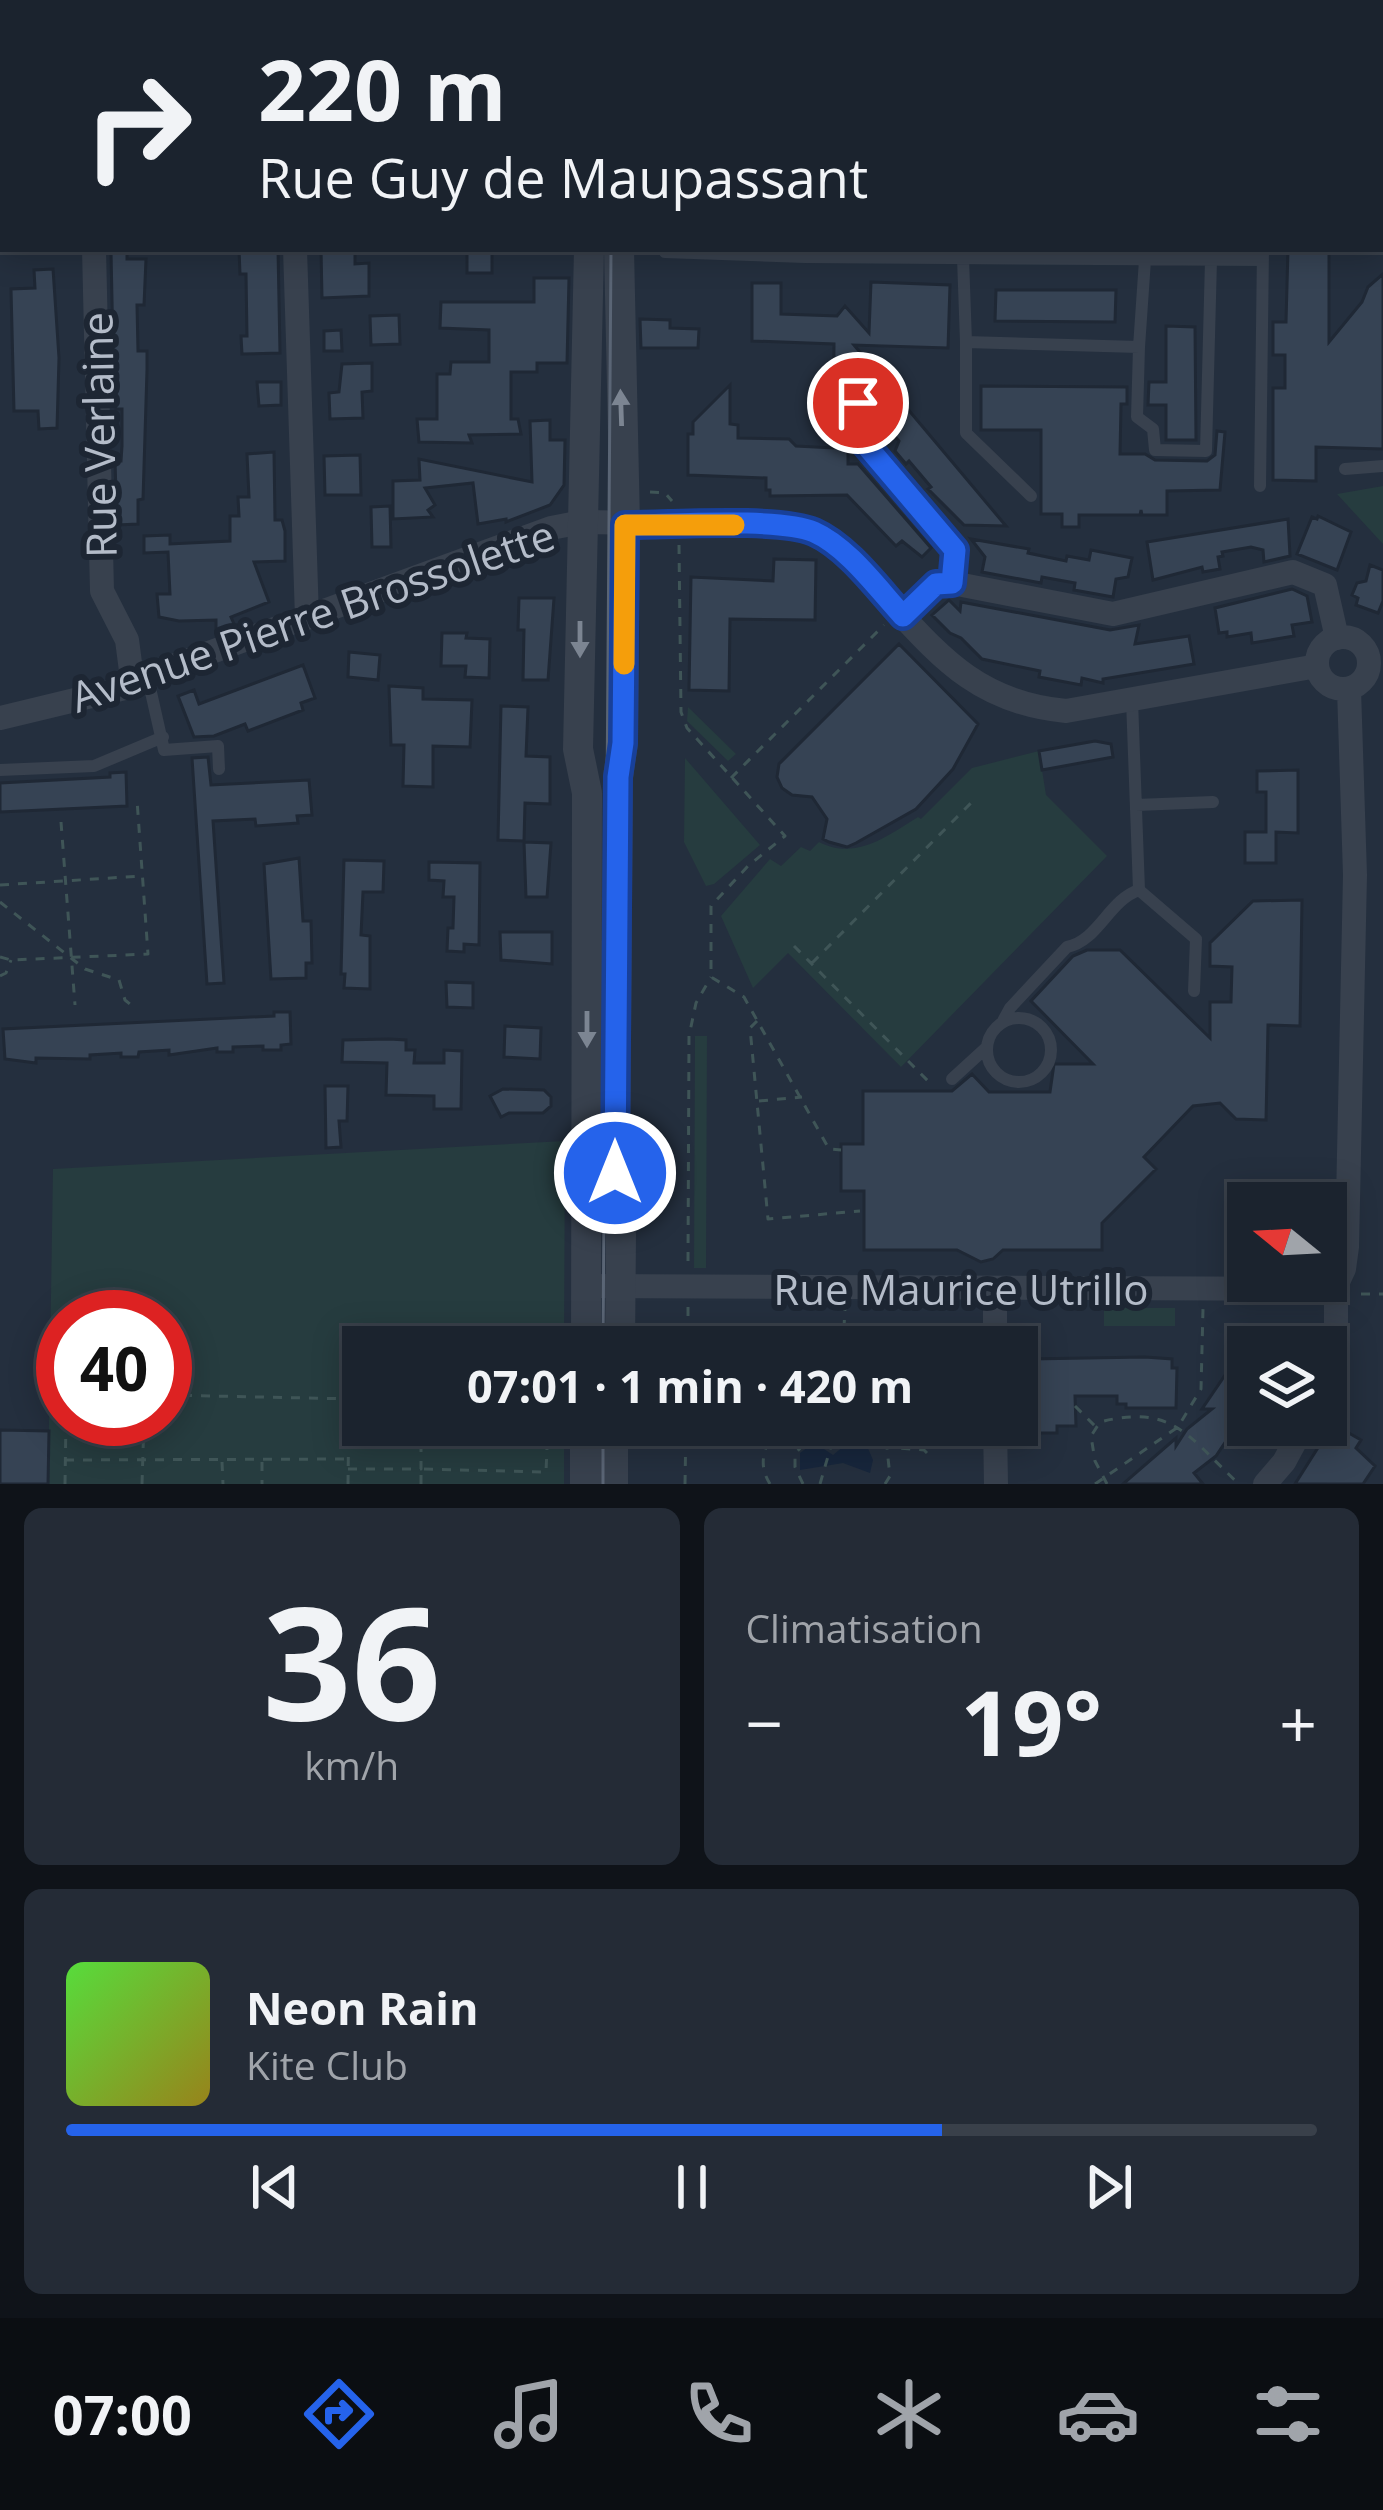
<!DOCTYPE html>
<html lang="fr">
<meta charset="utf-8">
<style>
:root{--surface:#1b232e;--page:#242b36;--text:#f1f3f6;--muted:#a0a4aa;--line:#39404a;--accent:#2563eb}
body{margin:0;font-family:"Open Sans",sans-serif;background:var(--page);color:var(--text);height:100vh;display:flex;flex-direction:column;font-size:45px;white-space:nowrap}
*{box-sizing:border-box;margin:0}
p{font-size:39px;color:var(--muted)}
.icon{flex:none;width:66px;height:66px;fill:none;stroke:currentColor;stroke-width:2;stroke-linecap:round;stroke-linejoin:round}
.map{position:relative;height:1484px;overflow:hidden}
.sheet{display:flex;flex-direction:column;gap:24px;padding:24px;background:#0f1319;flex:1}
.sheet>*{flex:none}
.banner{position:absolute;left:0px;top:0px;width:1383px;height:252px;box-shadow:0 6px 30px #0003,0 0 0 3px var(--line);background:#1b232e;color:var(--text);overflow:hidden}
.needle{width:78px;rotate:288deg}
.controls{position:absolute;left:1227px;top:1182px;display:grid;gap:24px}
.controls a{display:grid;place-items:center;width:120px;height:120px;border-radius:0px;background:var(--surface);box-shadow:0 6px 30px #0003,0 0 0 3px var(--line);font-size:60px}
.speed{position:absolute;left:36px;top:1290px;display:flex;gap:24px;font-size:60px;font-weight:700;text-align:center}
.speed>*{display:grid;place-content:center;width:156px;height:156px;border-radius:50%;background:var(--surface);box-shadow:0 6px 30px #0003,0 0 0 3px var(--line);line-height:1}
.speed .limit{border:18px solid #d22;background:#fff;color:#111}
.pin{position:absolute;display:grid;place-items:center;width:102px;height:102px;color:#fff;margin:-51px;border:6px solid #fff;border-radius:50%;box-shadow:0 3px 12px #0007}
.me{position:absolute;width:132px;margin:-66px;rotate:0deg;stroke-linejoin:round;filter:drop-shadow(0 0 9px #0008)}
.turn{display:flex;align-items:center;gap:42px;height:252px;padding:0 60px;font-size:54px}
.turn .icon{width:156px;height:156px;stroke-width:2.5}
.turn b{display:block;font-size:84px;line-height:102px}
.big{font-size:90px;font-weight:700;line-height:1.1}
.sheet .widget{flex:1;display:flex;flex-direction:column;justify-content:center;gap:18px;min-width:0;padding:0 42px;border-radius:18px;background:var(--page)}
.sheet .dial{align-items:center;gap:0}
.dial b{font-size:156px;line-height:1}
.song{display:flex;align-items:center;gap:36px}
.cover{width:144px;height:144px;border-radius:18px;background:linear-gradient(135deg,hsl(110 70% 55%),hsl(50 70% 35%))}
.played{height:12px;border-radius:6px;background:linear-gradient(90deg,var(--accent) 70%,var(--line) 70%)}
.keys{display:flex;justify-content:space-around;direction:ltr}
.heat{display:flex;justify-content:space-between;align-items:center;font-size:66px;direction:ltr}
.sheet .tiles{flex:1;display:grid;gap:24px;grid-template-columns:1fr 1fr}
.widget:last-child{grid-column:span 2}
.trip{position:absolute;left:342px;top:1326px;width:696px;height:120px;border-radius:0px;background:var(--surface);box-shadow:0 6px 30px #0003,0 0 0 3px var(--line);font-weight:700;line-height:120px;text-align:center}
.tab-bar{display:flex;height:192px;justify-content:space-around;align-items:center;background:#0b0e12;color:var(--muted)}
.tab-bar .icon{width:84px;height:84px}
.tab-bar .current{color:var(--accent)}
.tab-bar b{font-size:54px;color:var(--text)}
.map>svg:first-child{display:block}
.green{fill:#263c3f;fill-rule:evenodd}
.water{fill:#17263c}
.building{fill:#364354;stroke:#1f2835;stroke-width:3}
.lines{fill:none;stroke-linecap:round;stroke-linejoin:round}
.path{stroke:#3f5557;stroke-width:3;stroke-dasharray:9 9;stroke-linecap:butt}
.service{stroke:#38414e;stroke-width:12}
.minor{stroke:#38414e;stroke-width:24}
.tertiary{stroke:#38414e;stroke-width:30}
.tram{stroke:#5a6575;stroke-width:3}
.oneway{fill:#7c8592}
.route-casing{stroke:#184099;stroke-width:30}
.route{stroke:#2563eb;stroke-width:21}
.slow{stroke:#f59e0b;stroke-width:21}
.labels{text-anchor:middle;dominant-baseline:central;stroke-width:12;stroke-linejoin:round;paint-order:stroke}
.street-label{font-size:42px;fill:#b4bcc9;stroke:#1d2633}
</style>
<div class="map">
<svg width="1383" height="1484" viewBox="0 0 1383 1484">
<rect width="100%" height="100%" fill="#242f3e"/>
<path class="green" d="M 1383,486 L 1383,544 L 1337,494 Z
M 688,707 L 736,754 L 728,761 L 687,721 Z
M 1039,751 L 1046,795 L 1107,856 L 901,1067 L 788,953 L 753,988 L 721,916 L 770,859 L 781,866 L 801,847 L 810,851 L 819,842 C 856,861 887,836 918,817 L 921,819 L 972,768 Z
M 685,758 L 760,845 L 714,884 L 706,886 L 684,842 Z
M 695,1036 L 707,1036 L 706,1268 L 694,1268 Z
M 565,1141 L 564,1347 L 363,1347 L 363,1425 L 564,1425 L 564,1484 L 48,1484 L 53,1169 ZM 63,1317 L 165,1317 L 165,1419 L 63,1419 Z
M 1104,1308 L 1175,1308 L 1175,1326 L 1104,1326 Z"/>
<path class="water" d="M 850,1441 L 867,1446 L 873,1460 L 870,1473 L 843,1463 L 800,1470 L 800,1453 L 808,1447 L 821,1447 L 833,1455 Z"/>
<path class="building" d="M 239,249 L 278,249 L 280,353 L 242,354 L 241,336 L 247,336 L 246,274 L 240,274 Z
M 321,249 L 355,249 L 355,264 L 369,263 L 369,296 L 322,298 Z
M 467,249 L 492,249 L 492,273 L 467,273 Z
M 1288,249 L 1329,249 L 1329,342 L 1362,302 L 1368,287 L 1383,274 L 1383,449 L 1316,447 L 1316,481 L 1273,480 L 1273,388 L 1285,388 L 1285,355 L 1273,355 L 1273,322 L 1286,322 Z
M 111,252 L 127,252 L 127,259 L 146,259 L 144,305 L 137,305 L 138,351 L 147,351 L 147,370 L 143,499 L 138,500 L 138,524 L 117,525 L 115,461 L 121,461 L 122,446 L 122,409 L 116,409 L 114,397 Z
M 53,269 L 59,358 L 57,428 L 39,429 L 38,411 L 14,411 L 11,289 L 35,288 L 34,270 Z
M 534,278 L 569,278 L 567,363 L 537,363 L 537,372 L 511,372 L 511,419 L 518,419 L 521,434 L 469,435 L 472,443 L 419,442 L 417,419 L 437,419 L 437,374 L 450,374 L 451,362 L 489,362 L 489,330 L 440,328 L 441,302 L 534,302 Z
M 871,282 L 950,285 L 948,348 L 854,345 L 1006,526 L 964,525 L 928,489 L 931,487 L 909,461 L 906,464 L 895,451 L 899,441 L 874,413 L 872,394 L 849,384 L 842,403 L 842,437 L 848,451 L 848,464 L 858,464 L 931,548 L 922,557 L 902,541 L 896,546 L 847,495 L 770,496 L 770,490 L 766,490 L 766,478 L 688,475 L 688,434 L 693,434 L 693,422 L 730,385 L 730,424 L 738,425 L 738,438 L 789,439 L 796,446 L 833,448 L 834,344 L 752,341 L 752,283 L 781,283 L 781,314 L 837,316 L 845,306 L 869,333 Z
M 996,290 L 1116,290 L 1115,322 L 995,321 Z
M 399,315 L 400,344 L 371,345 L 370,316 Z
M 640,319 L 670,320 L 670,328 L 699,329 L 698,348 L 641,348 Z
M 1166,326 L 1195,327 L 1196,440 L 1166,440 L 1166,405 L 1148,405 L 1149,382 L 1166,382 Z
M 341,330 L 342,351 L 324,351 L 324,331 Z
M 372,363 L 372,391 L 362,392 L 363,418 L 330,419 L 329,393 L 339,392 L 342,364 Z
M 257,382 L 281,382 L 281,405 L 259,406 Z
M 981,386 L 1127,387 L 1127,404 L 1121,404 L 1120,454 L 1145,454 L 1155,460 L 1207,461 L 1215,455 L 1217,431 L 1225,432 L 1220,490 L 1167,491 L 1167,515 L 1142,515 L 1141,510 L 1140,515 L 1079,515 L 1079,527 L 1062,527 L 1062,514 L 1041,514 L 1041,430 L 981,430 Z
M 550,420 L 550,440 L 565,440 L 564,485 L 550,505 L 506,522 L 506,519 L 478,524 L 473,483 L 425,488 L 435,505 L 428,510 L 433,517 L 393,519 L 393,481 L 420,480 L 419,459 L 532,482 L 530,421 Z
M 274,452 L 275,520 L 282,520 L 285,531 L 285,561 L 254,562 L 269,602 L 231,617 L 234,624 L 216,631 L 216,620 L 179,621 L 159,617 L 157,594 L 170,594 L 168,552 L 144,553 L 144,536 L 170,535 L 170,544 L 230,541 L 230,516 L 239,516 L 238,497 L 249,497 L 247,454 Z
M 360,455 L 361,495 L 325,495 L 324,456 Z
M 390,506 L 391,547 L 372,547 L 371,507 Z
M 1318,516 L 1351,532 L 1337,570 L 1297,554 L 1312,517 L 1317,519 Z
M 1288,519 L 1290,556 L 1264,562 L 1263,550 L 1251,547 L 1222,552 L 1223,556 L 1218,557 L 1220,569 L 1203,572 L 1202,567 L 1153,580 L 1147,542 Z
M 971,539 L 1029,549 L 1028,553 L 1066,561 L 1067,556 L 1089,560 L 1091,550 L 1132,558 L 1128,577 L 1116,579 L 1113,597 L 1074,590 L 1075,583 L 1042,577 L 1041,583 L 982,572 L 985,557 Z
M 774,559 L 816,560 L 815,620 L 730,619 L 729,691 L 689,690 L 691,577 L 773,581 Z
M 1370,565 L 1383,570 L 1383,601 L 1378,613 L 1356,605 L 1358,598 L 1352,595 L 1357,583 L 1366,581 Z
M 1292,589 L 1307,596 L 1312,622 L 1292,625 L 1294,636 L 1252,643 L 1251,633 L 1227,637 L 1227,632 L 1219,633 L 1215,608 Z
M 519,598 L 554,598 L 548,680 L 523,680 L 524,630 L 518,630 Z
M 949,600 L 960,611 L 961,602 L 1110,630 L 1139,625 L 1135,644 L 1189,636 L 1194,664 L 1103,679 L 1103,683 L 1082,678 L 1081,685 L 1039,677 L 1040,671 L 982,659 L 961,638 L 950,633 L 932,615 Z
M 442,633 L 467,633 L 466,638 L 490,639 L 489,678 L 465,677 L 466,666 L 441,666 Z
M 899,644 L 978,724 L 953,769 L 916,809 L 856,843 L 847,847 L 829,842 L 823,839 L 827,819 L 812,797 L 792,795 L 782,788 L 777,777 L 779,764 Z
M 349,652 L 380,655 L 378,680 L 348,677 Z
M 303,665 L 315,698 L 301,703 L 303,710 L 248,731 L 245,724 L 214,736 L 194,737 L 178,696 L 194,690 L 199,704 Z
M 389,686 L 423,688 L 423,699 L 472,700 L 470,747 L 433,746 L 433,787 L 403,786 L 404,745 L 391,745 Z
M 501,706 L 528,707 L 526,756 L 550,757 L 550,804 L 525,803 L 524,841 L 498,840 Z
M 1095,741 L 1111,744 L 1113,757 L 1042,770 L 1039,751 Z
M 208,757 L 211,785 L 309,780 L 312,815 L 297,816 L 298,823 L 256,826 L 255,819 L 213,821 L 224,983 L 207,984 L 192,758 Z
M 1298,770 L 1298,833 L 1276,832 L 1276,863 L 1245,863 L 1245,832 L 1266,832 L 1266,792 L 1257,792 L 1257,771 Z
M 126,772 L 127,806 L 0,812 L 0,783 L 110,777 L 110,773 Z
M 524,842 L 551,843 L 547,897 L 526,897 Z
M 299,858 L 303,921 L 311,921 L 312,963 L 306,963 L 306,978 L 271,979 L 264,864 Z
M 344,860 L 384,861 L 383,892 L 363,892 L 361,935 L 370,936 L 370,989 L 344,988 L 345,974 L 341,974 Z
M 429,862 L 480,863 L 479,945 L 464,944 L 464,952 L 447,951 L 448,928 L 453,928 L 454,897 L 443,897 L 444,881 L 429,880 Z
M 1302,900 L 1300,1026 L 1268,1025 L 1266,1120 L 1236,1119 L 1220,1103 L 1193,1106 L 1144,1157 L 1156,1169 L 1102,1223 L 1102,1250 L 1003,1250 L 993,1259 L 981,1262 L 957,1250 L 864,1250 L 864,1191 L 841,1191 L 841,1144 L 863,1144 L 863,1091 L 952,1091 L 972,1074 L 989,1092 L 1050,1092 L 1054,1064 L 1093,1064 L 1031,1001 L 1073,956 L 1087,950 L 1120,950 L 1210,1038 L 1210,1002 L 1231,1002 L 1232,967 L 1210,966 L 1210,943 L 1253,901 Z
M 500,932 L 552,932 L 552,964 L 501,960 Z
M 446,982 L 473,983 L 473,1008 L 447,1007 Z
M 274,1012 L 290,1012 L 291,1044 L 281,1045 L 281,1050 L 263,1050 L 263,1046 L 233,1047 L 233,1052 L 217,1052 L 217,1048 L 169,1055 L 169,1050 L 139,1052 L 138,1057 L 121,1057 L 121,1053 L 90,1055 L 90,1059 L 36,1058 L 36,1063 L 5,1059 L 3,1029 L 274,1016 Z
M 505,1026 L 541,1028 L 540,1059 L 504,1057 Z
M 389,1039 L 406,1040 L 406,1050 L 415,1050 L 414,1063 L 444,1063 L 444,1050 L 462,1051 L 461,1109 L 434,1109 L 434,1096 L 386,1095 L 387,1063 L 342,1062 L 343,1040 Z
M 325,1086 L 348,1086 L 347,1121 L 339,1121 L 341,1147 L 326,1148 Z
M 503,1089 L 544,1090 L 551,1097 L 551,1106 L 543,1113 L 509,1113 L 501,1117 L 490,1096 Z
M 1145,1357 L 1172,1359 L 1172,1368 L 1177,1368 L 1176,1408 L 1126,1408 L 1126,1404 L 1117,1404 L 1117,1396 L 1075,1396 L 1076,1426 L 1057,1426 L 1057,1433 L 1030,1433 L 1030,1359 Z
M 1234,1362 L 1248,1371 L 1248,1438 L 1240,1433 L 1234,1442 L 1228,1438 L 1216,1456 L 1194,1473 L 1203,1484 L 1123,1484 L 1176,1438 L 1176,1446 L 1187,1429 L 1212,1409 L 1202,1409 Z
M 1333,1424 L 1361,1440 L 1356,1448 L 1375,1466 L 1363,1484 L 1295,1484 Z
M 0,1430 L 49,1431 L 48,1484 L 0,1484 Z"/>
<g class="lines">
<path class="path" d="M 1065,3 L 1068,0
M 1123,3 L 1123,0
M 650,492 L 665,493 L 672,501
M 679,545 L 681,712 L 687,728 L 785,836 L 748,866 L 711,906 L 711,977 L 744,997 L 829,1149 L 841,1150
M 731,778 L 884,625
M 61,822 L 75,1005
M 0,885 L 142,876
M 0,902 L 85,969 L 119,980 L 125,1000 L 136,1009
M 794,946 L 929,1082 L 934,1081
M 0,957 L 11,960 L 148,954 L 137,800
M 812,963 L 972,802
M 0,976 L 6,973 L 11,960
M 757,1021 L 750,1028 L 768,1219 L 860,1211
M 759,1101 L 802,1097
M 688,1261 L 689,1036 L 696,1003 L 711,977
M 1361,1294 L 1383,1294
M 688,1307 L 688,1347
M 844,1337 L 907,1335 L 907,1340 L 855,1340 L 850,1347
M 843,1347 L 845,1308
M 165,1395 L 354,1399
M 1075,1406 L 1095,1426
M 854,1425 L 887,1447 L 924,1450 L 933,1459
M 65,1460 L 348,1459
M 222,1462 L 223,1484
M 262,1462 L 262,1484
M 348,1469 L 421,1469 L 421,1425
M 65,1484 L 66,1419
M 142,1484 L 144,1419
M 348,1484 L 349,1399 L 363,1399
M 421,1484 L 421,1469 L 546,1472 L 548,1425
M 685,1484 L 686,1425
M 770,1484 C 757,1463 765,1447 775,1427 L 791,1425
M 803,1484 L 795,1467 L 795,1454 L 811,1436 L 815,1425
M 820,1484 L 833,1439 L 828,1425
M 885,1484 L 890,1476 L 887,1449
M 1095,1484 L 1178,1427 L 1201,1389 L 1203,1309
M 1107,1484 L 1095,1461 L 1091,1436 L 1100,1422 C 1174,1403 1189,1438 1239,1484"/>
<path class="service" d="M 1265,0 L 1267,3
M 662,3 L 663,0
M 808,3 L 809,0
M 664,249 L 665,252 L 805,257 L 1263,260
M 963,258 L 966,342 L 1139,347 L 1145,260
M 966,342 L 966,433 L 1031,496
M 1139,347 L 1137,417 L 1153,429 L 1155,450 L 1206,451 L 1211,260
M 1345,469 L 1383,466
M 1260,486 L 1263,249
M 148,679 L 164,750 L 218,746 L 219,769
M 1132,700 L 1139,890 L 1196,939 L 1194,991
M 0,770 L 94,766 L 163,737
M 1136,805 L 1213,802
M987 1050a32 32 0 1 1 64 0a32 32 0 1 1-64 0Z
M 1003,1021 L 1010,1008 L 1067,947 C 1098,941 1109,900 1139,890
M 952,1079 L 987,1047"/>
<path class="minor" d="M 294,0 L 295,3
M 0,169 L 3,168
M 94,249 L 102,591 L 127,640 L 133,686
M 295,249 L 307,618
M 858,403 L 858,437 L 955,550 L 952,583
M 903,616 L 936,583 L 952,583 L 1113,614 L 1293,572 L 1325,585 L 1337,638
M1317 663a26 26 0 1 1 52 0a26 26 0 1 1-52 0Z
M 0,718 L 133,686 L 173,666 L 551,528 L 582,522 L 787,525 C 826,535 842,552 870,581 C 933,647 969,702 1066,711 L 1317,666
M 586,1286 L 1317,1289 L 1336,1286
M 995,1347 L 995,1290
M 1326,1375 L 1336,1350 L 1336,1286 L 1344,1269 L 1347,1247 L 1355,875 L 1349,689
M 995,1425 L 996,1484
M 1265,1484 L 1284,1462 L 1304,1425"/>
<path class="tertiary" d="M 591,3 L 591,0
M 620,3 L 620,0
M 619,249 L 625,525 L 623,743 L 618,777 L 615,1173 L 621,1235 L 620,1347
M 586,1347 L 587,793 L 578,749 L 589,249
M 585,1484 L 585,1425
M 613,1484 L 613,1425"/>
<path class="tram" d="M 602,3 L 602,0
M 603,1347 L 611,249
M 603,1484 L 603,1425"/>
</g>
<defs><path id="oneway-solid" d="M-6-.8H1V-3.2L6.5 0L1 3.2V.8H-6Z" transform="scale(3)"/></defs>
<g class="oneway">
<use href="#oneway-solid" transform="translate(621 408) rotate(-92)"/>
<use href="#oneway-solid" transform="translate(580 639) rotate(90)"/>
<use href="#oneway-solid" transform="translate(587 1029) rotate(90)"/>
</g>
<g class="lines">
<defs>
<path id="route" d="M 615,1173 L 618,777 L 623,743 L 625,525 C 667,525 780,517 814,532 C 848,547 878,589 903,616 L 936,584 L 952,583 L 955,550 L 859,437 L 858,403"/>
</defs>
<use href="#route" class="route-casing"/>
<use href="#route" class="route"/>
<path class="slow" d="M 624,664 L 625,525 L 734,525"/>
</g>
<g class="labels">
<g class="street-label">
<text transform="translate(98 435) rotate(-91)">Rue Verlaine</text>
<text transform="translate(312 615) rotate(-19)">Avenue Pierre Brossolette</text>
<text x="961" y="1288">Rue Maurice Utrillo</text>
</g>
</g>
</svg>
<div class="controls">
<a><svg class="needle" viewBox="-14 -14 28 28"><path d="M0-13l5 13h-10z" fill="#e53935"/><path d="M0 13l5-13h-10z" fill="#a0a4aa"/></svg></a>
<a><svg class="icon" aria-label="layers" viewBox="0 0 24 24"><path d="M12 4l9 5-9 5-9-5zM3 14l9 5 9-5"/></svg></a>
</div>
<div class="speed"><div class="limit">40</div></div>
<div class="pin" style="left:858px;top:403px;background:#d93025"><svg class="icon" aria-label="arrive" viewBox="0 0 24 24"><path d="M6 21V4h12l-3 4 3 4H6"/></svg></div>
<svg class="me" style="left:615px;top:1173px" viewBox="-20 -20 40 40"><circle r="17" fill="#2563eb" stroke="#fff" stroke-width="3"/><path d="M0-11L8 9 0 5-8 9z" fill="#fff"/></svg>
<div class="trip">07:01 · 1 min · 420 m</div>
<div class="banner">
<div class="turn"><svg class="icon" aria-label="right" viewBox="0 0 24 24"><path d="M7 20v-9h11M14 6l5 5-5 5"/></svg><div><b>220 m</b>Rue Guy de Maupassant</div></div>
</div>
</div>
<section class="sheet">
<div class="tiles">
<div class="widget dial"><b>36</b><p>km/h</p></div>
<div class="widget"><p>Climatisation</p>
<div class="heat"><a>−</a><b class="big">19°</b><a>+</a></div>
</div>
<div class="widget">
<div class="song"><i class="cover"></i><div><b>Neon Rain</b><p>Kite Club</p></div></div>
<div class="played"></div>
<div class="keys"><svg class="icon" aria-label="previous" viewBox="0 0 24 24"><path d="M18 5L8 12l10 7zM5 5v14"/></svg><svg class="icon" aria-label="pause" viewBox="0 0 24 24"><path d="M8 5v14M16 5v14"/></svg><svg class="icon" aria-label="next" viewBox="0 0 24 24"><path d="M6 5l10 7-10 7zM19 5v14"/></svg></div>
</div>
</div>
</section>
<nav class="tab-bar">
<b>07:00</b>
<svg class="icon current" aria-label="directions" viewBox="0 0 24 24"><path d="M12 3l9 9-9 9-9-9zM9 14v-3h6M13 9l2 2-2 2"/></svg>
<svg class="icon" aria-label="music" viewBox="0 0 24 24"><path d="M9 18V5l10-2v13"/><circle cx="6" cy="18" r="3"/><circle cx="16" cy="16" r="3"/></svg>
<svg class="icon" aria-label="phone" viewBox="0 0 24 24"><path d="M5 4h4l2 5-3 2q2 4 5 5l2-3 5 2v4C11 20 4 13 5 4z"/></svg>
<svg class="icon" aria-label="climate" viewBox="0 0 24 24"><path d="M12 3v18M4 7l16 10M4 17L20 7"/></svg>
<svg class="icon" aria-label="car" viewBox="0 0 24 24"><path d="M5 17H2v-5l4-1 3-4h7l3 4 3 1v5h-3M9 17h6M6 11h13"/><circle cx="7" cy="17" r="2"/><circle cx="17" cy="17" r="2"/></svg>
<svg class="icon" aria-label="filters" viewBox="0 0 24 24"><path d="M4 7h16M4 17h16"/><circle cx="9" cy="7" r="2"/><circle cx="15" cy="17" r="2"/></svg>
</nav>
